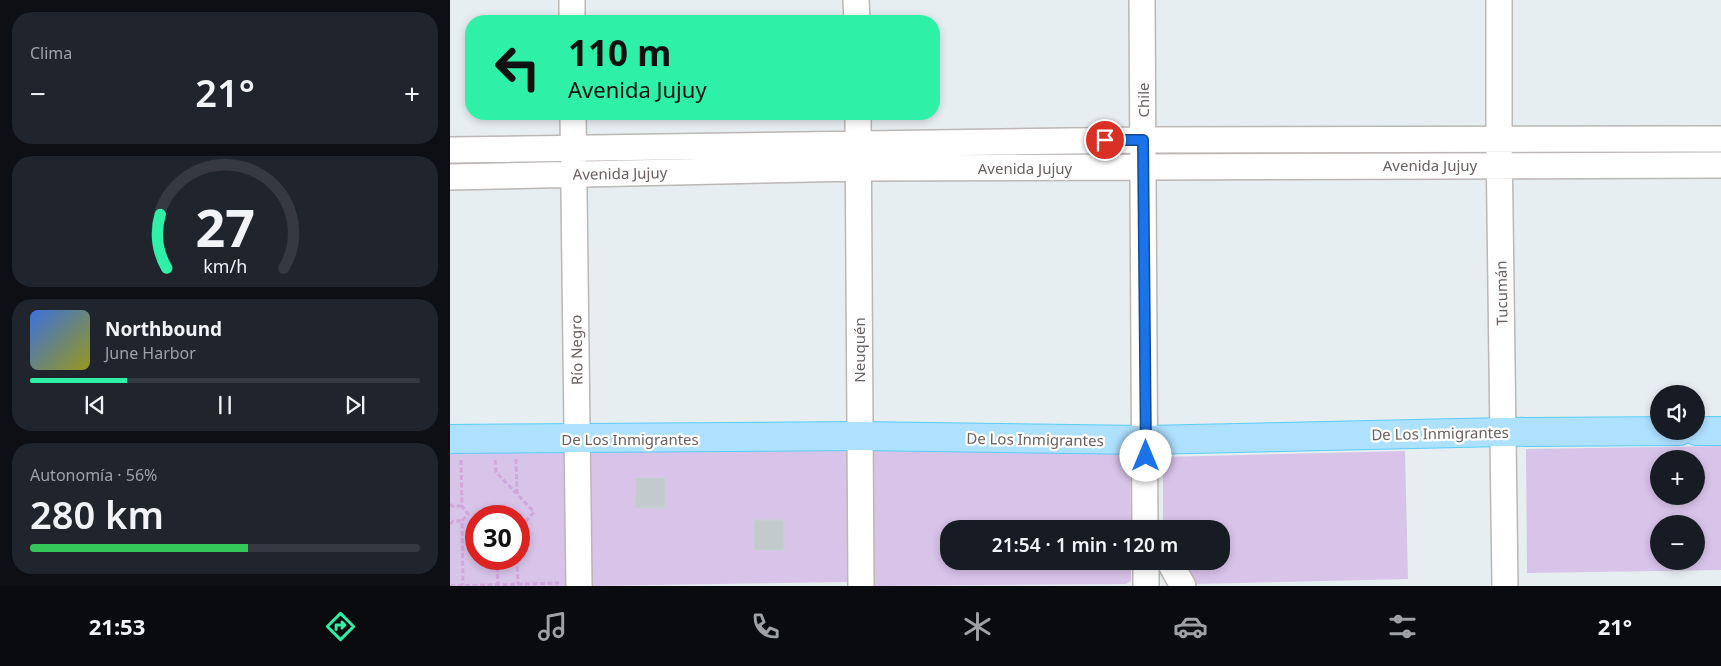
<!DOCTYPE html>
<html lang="es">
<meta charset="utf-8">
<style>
:root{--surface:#171b24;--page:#20242c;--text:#f1f3f6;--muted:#9ea1a6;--line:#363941;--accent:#2ef1a7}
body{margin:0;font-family:"Noto Sans",sans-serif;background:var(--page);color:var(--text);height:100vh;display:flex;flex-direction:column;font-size:19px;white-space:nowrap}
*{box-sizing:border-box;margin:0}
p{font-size:16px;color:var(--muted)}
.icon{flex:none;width:28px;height:28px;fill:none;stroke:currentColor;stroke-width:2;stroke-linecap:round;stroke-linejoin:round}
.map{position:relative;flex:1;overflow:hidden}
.side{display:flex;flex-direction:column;gap:12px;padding:12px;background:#0d0f14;width:450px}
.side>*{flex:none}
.top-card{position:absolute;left:15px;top:15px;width:475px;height:105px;border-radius:20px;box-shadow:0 2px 8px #0003;background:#2ef1a7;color:#111;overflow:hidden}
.controls{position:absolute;left:1200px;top:385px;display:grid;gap:10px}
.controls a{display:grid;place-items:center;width:55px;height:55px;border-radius:50%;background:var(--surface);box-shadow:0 2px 8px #0003;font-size:25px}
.speed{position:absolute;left:15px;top:505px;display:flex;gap:10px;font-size:25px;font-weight:700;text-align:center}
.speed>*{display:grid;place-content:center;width:65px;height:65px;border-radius:50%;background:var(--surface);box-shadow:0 2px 8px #0003;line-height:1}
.speed .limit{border:8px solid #d22;background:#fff;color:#111}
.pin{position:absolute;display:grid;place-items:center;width:42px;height:42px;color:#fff;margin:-21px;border:2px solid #fff;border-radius:50%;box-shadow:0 1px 5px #0007}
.me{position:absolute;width:55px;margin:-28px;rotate:0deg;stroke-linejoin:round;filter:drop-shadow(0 0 4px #0008)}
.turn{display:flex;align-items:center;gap:18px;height:105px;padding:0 20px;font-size:22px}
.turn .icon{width:65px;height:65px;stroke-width:2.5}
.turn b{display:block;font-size:35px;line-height:42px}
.big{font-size:38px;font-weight:600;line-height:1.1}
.side .card{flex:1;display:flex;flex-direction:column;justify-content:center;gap:8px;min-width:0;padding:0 18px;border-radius:20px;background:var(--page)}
.side .dial{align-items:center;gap:0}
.dial svg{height:130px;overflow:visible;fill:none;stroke:var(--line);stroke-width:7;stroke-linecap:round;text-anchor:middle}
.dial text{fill:var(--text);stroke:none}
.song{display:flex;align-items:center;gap:15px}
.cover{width:60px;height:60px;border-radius:8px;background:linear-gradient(135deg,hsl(220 70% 55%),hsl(60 70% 35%))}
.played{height:5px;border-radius:2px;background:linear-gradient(90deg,var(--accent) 25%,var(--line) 25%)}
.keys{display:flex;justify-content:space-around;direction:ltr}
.heat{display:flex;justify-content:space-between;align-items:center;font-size:28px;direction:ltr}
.charge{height:8px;border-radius:4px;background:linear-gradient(90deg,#34c759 56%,var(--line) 0)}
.trip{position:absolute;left:490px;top:520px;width:290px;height:50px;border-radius:20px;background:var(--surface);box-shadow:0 2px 8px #0003;font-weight:600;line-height:50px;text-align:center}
.tabs{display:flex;height:80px;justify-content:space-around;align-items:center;background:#090b0e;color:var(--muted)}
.tabs .icon{width:35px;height:35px}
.tabs .selected{color:var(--accent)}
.tabs b{font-size:22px;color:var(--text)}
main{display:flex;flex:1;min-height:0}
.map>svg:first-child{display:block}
.green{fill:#d8c3e9;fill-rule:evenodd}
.building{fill:#c3cacc;stroke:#c5d2d6}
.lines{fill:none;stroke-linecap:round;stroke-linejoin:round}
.minor-casing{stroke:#bcb6b4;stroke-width:28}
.major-casing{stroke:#5acef7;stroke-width:30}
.path{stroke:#d1a6dc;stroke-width:3;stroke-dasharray:5 2.5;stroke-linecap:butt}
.minor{stroke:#fff;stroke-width:25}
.major{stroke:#aee0ff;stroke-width:28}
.route-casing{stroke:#114b97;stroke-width:12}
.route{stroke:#1a73e8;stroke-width:9}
.labels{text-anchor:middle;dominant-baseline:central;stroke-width:4.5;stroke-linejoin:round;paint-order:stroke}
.street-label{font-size:15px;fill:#685f5e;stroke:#fff}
</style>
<main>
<section class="side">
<div class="card"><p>Clima</p>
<div class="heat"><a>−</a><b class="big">21°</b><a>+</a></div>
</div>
<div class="card dial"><svg viewBox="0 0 100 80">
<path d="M14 69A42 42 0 1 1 86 69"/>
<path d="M14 69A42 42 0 0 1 10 36" stroke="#2ef1a7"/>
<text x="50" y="56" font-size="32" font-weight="700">27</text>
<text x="50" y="72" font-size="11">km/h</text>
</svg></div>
<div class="card">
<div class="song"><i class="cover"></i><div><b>Northbound</b><p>June Harbor</p></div></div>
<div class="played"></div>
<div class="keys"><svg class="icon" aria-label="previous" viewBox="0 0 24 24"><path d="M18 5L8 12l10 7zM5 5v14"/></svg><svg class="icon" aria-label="pause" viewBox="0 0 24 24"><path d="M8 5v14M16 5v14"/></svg><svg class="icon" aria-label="next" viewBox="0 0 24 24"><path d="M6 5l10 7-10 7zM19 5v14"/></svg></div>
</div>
<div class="card"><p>Autonomía · 56%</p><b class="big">280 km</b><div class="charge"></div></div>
</section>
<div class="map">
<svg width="1271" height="586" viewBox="0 0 1271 586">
<rect width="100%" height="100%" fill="#e7eef1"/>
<path class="green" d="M 398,445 L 399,582 L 142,586 L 141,584 L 137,452 L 140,447 Z
M 0,446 L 115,448 L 118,586 L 0,586 ZM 26,516 L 69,516 L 69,559 L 26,559 Z
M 1271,446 L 1271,570 L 1077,573 L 1076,449 ZM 1209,459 L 1246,459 L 1246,496 L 1209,496 ZM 1209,524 L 1246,524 L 1246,561 L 1209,561 Z
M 419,449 L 680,449 L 681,529 L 499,529 L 499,561 L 681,561 L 681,581 L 676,584 L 422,586 Z
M 955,451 L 958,579 L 742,584 L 732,561 L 771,561 L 771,529 L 717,529 L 713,520 L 713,457 Z"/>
<path class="building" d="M 186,478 L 215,478 L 215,508 L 185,508 Z
M 304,520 L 334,520 L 334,550 L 304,550 Z"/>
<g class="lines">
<defs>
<path id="minor" d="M 122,0 L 122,21
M 406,0 L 407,21
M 692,0 L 695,529
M 1049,0 L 1049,139 L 1055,586
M 123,114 L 129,586
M 408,114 L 411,586
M 0,150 L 693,140 L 1271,139
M 0,177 L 408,168 L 1271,165
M 696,561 L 696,586
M 719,561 L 733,586"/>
<path id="major" d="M 1246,431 L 1271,431
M 0,439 L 410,436 L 696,440 L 1053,432 L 1230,431"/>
</defs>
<use href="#minor" class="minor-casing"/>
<use href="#major" class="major-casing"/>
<path class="path" d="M 66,459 L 67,494 L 84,512 L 69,529
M 11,460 L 12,506 L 18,514 L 12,521 L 13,585
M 45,460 L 46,472 L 66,493
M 0,504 L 2,506 L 12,506
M 0,524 L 3,521 L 12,521
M 47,559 L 48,585
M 67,559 L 68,584
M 0,586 L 109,583"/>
<use href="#minor" class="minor"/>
<use href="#major" class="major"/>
</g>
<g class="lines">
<defs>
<path id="route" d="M 655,140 L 693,140 L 696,456"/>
</defs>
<use href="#route" class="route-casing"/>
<use href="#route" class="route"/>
</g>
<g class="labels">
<g class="street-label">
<text transform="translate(693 100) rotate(-90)">Chile</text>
<text x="980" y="165">Avenida Jujuy</text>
<text x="575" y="168">Avenida Jujuy</text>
<text transform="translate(170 173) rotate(-1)">Avenida Jujuy</text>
<text transform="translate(1051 293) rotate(-91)">Tucumán</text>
<text transform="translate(126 350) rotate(-91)">Río Negro</text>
<text transform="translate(409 350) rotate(-90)">Neuquén</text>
<text transform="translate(990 433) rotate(-1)">De Los Inmigrantes</text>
<text x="180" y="439">De Los Inmigrantes</text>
<text transform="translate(585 439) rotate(1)">De Los Inmigrantes</text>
</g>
</g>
</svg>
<div class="controls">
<a><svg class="icon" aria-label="sound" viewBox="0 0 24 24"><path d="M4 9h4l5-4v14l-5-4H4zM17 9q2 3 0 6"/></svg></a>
<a>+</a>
<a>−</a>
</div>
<div class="speed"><div class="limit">30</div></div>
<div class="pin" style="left:655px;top:140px;background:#d93025"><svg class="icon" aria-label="arrive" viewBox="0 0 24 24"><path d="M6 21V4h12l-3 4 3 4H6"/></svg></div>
<svg class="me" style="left:696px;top:456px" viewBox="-20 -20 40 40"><circle r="19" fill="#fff"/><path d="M0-13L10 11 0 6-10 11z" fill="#1a73e8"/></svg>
<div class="trip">21:54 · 1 min · 120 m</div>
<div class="top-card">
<div class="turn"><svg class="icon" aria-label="left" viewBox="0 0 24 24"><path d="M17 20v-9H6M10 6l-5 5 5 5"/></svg><div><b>110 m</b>Avenida Jujuy</div></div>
</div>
</div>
</main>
<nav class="tabs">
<b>21:53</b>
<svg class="icon selected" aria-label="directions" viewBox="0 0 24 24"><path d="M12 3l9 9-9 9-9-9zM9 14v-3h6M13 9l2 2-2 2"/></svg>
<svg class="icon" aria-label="music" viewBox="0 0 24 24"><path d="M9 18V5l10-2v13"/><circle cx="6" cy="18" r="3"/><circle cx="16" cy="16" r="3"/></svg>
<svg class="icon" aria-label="phone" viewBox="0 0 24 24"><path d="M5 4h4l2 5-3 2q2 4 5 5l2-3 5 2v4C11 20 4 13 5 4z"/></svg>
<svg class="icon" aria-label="climate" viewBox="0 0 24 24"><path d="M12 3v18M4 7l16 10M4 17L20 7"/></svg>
<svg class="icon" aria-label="car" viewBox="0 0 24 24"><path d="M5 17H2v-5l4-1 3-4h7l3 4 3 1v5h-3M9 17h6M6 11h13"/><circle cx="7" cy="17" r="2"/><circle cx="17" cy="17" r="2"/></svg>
<svg class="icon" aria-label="filters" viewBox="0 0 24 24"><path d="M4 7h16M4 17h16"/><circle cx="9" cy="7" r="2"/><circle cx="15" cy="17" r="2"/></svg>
<b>21°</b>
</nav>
